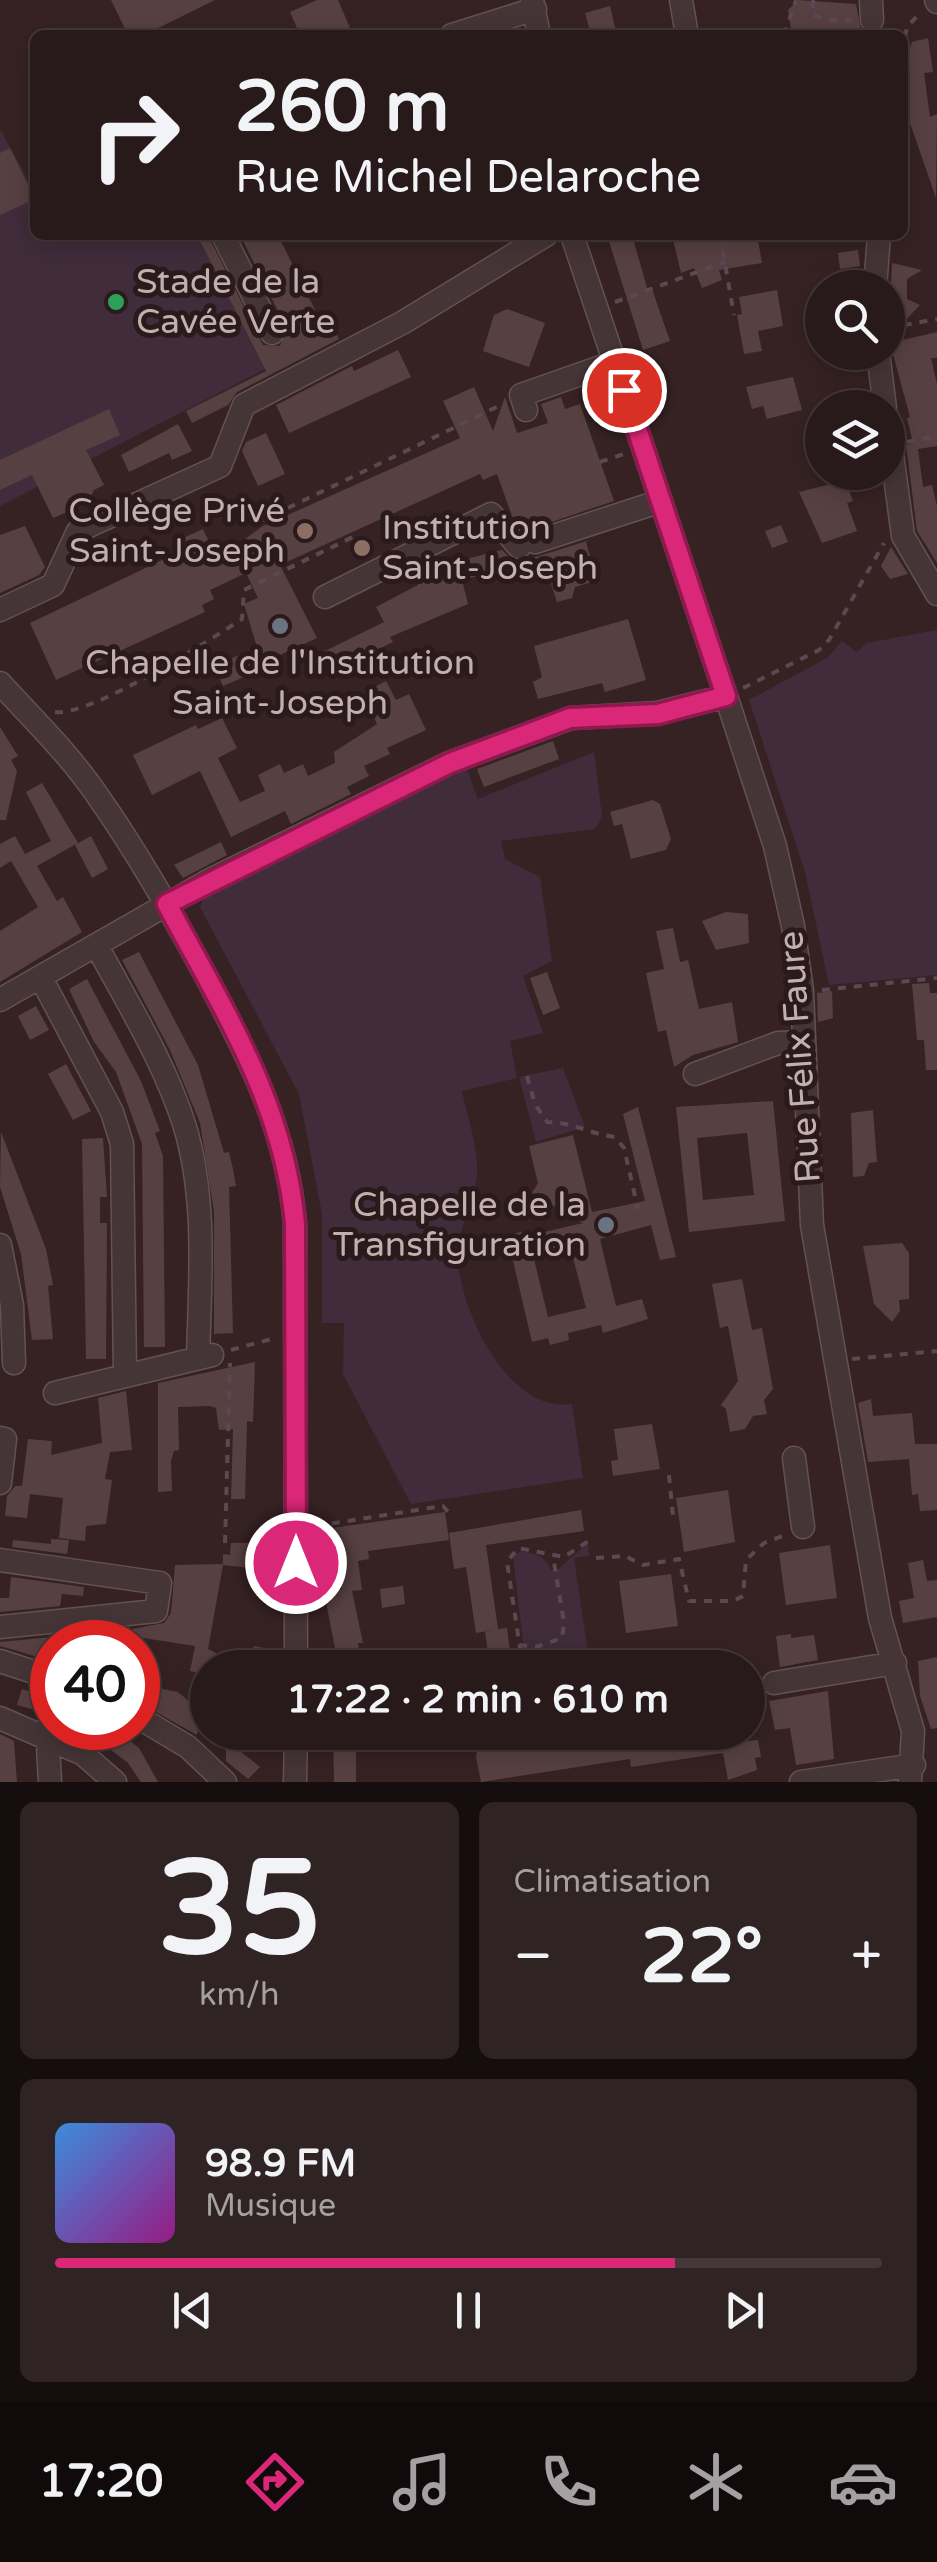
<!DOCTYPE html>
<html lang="fr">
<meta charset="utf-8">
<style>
:root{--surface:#281a1a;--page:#302323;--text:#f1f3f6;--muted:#a5a1a2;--line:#443839;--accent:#db2777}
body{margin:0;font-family:"Varela Round",sans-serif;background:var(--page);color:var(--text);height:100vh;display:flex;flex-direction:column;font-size:38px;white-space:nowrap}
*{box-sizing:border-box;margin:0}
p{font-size:32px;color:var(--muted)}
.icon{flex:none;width:55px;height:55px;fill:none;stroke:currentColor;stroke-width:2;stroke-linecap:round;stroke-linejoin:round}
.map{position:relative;height:1782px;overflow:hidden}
.panel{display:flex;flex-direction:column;gap:20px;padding:20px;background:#160e0e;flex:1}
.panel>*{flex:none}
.banner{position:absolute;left:30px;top:30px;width:878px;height:210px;border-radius:15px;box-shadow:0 5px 25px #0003,0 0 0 2px var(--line);background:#281a1a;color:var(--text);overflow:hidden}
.fabs{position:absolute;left:805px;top:270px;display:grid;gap:20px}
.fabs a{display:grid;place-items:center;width:100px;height:100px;border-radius:50%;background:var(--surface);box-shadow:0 5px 25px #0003,0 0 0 2px var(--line);font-size:50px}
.speed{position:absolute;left:30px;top:1620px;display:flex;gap:20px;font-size:50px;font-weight:700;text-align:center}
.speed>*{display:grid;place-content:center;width:130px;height:130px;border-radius:50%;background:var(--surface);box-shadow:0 5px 25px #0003,0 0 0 2px var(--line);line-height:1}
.speed .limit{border:15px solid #d22;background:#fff;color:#111}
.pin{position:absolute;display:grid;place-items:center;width:85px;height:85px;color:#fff;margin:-42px;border:5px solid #fff;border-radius:50%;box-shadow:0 2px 10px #0007}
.me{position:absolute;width:110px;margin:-55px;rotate:0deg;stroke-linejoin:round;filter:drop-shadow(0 0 8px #0008)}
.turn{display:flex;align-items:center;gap:35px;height:210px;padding:0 40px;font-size:45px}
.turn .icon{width:130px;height:130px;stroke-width:2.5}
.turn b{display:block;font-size:70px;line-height:85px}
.big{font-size:75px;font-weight:700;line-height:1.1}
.panel .card{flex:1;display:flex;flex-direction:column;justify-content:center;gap:15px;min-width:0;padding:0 35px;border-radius:15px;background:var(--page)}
.panel .dial{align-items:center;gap:0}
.dial b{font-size:130px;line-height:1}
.song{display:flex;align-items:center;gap:30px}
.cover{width:120px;height:120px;border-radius:15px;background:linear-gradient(135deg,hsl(210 70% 55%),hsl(310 70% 35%))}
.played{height:10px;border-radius:5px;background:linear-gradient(90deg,var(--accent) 75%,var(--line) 75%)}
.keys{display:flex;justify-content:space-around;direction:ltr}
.heat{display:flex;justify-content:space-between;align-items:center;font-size:55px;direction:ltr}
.panel .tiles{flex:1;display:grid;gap:20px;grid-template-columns:1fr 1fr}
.card:last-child{grid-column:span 2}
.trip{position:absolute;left:190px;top:1650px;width:575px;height:100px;border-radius:50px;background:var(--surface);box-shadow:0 5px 25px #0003,0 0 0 2px var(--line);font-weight:700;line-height:100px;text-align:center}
.menu{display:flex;height:160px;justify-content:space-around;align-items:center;background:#100a0a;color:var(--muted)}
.menu .icon{width:70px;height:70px}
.menu .current{color:var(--accent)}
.menu b{font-size:45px;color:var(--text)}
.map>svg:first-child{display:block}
.green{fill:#402c3a}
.building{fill:#574042;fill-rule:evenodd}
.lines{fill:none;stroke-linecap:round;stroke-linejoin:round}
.minor-casing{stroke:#645253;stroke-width:25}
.path{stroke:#5b4852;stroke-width:4;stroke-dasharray:8 8;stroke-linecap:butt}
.minor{stroke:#463536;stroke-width:22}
.route-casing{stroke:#8e194d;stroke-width:25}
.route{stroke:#db2777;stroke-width:18}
.leisure-dot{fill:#2e9e5b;stroke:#2b1a1b;stroke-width:4}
.education-dot{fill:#8d6e63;stroke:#2b1a1b;stroke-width:4}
.worship-dot{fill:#6b7280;stroke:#2b1a1b;stroke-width:4}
.labels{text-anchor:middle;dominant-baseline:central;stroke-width:10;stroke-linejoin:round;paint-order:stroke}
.poi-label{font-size:35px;fill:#c3afb0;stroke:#2b1a1b;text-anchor:start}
.street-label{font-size:35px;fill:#c3afb0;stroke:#2b1a1b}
</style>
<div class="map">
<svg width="937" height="1782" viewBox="0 0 937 1782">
<rect width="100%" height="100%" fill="#362223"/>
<path class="green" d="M 0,129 L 35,193 L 35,235 L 197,235 L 265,369 L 0,506 Z
M 937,630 L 937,975 L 829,985 L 805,872 L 749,700 L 827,658 L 842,641 L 857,652 L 867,643 Z
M 594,752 L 602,816 L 595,829 L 501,841 L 505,859 L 540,877 L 552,961 L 523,976 L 543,1033 L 510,1041 L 517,1078 L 462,1091 C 467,1116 479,1149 477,1174 C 475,1201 457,1229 458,1256 C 459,1311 509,1414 572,1404 L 583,1478 L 411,1504 L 343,1374 L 344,1323 L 322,1323 L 322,1214 L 299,1094 L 200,907 L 204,897 L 467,769 L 478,799 Z
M 563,1068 L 585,1127 L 536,1142 L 519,1077 Z
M 588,1543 L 589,1556 L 574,1558 L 590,1667 L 526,1667 L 513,1556 L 521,1551 C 536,1554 545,1555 551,1570 L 557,1570 Z"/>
<path class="building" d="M 111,0 L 215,0 L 144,35 L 128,35 Z
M 317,0 L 338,0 L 353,35 L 300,35 L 290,12 Z
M 798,0 L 856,4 L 862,35 L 792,35 L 788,10 Z
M 610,6 L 617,35 L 591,35 L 585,13 Z
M 928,38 L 933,72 L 924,73 L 930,117 L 937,114 L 936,198 L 902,100 L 907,92 L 903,71 L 912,42 Z
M 10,148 L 35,199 L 0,215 L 0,153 Z
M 197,235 L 208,235 L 263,345 L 280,346 L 286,327 L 240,235 L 278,235 L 329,338 L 337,335 L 339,339 L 237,392 L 228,405 L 192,423 L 186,411 L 266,371 Z
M 607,235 L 632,235 L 648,291 L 652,289 L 670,341 L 643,350 Z
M 672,235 L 757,235 L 762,263 L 719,270 L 722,280 L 702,288 L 694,268 L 681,273 Z
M 858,250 L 860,266 L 840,269 L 838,253 Z
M 892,263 L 922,270 L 907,279 L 907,299 L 920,305 L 888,339 Z
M 777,290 L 783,326 L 758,331 L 762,351 L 744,354 L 737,315 L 742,314 L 739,297 Z
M 507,309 L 545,323 L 529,367 L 483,351 L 494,315 Z
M 937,332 L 937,358 L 931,358 L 937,384 L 937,446 L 918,449 L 923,487 L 932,485 L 937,506 L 937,563 L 917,531 L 906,445 L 913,443 L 907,418 L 910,417 L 890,343 Z
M 398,350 L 411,377 L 289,433 L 276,405 L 352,366 L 354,371 Z
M 793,377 L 802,410 L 767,419 L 763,406 L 752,409 L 746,387 Z
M 474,387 L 493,431 L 505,397 L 517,433 L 548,423 L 541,404 L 561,397 L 565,409 L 580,404 L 614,501 L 525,531 L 512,516 L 497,474 L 483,480 L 480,474 L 280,565 L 317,638 L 258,665 L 260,670 L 223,686 L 214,666 L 257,647 L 244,604 L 258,598 L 246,573 L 210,590 L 214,599 L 202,605 L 205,612 L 56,680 L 30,623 L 177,553 L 172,543 L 203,529 L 209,542 L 216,539 L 227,565 L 252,553 L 245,539 L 263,526 L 460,438 L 443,401 Z
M 109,409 L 120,435 L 86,450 L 104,485 L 94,490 L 87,504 L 53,518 L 32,475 L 0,490 L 0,460 Z
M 178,424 L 192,451 L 172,460 L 169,453 L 129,472 L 121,455 Z
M 266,433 L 285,474 L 258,486 L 242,451 L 246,442 Z
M 839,482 L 846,482 L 853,501 L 847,503 L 857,531 L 822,543 L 799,492 Z
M 781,525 L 788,542 L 772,548 L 765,531 Z
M 25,526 L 45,567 L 39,575 L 0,593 L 0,535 Z
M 590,540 L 586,542 L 595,574 L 590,575 L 592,582 L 575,587 L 572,598 L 557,602 L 543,559 L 462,580 L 468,604 L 390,637 L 393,642 L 333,672 L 323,652 L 384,622 L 376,607 L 418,585 L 415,572 L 502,550 L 513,561 L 523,561 Z
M 891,547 L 908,574 L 890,579 L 881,566 Z
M 628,619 L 646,680 L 605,692 L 602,683 L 538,699 L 533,682 L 542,677 L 534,646 Z
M 386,681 L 396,700 L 409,694 L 426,730 L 387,748 L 390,754 L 364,766 L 369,776 L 347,787 L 351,794 L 291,824 L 285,811 L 231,837 L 200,771 L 152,795 L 133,755 L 196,725 L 198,729 L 222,718 L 237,748 L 218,758 L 240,802 L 265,791 L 258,775 L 280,764 L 284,773 L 303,764 L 308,776 L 335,763 L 334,752 L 377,724 L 363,693 Z
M 0,727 L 18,756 L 11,760 L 17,771 L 6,820 L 0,820 Z
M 553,741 L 559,759 L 484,787 L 477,769 Z
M 42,783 L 78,843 L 37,866 L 57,901 L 63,897 L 82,932 L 0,982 L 0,931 L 38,907 L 11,861 L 0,868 L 0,844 L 15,836 L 25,854 L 51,841 L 26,792 Z
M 653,800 L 660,804 L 671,839 L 666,850 L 631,859 L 622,824 L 614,826 L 610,812 Z
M 91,836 L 108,869 L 92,878 L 75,845 Z
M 221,842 L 227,855 L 183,878 L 174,865 Z
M 726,912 L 748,914 L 749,943 L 716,950 L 702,921 Z
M 673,928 L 680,962 L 688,960 L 699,1009 L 732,1002 L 738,1042 L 693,1055 L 674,1067 L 666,1030 L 658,1032 L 646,973 L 664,969 L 656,931 Z
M 139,952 L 198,1065 L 224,1153 L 229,1152 L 233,1169 L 236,1186 L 229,1187 L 233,1333 L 214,1334 L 214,1212 L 200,1123 L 170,1050 L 122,960 Z
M 547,972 L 560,1008 L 543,1015 L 530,978 Z
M 87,979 L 141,1081 L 160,1131 L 155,1133 L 163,1156 L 165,1347 L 144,1347 L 142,1144 L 116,1072 L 94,1042 L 69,989 Z
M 929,983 L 930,993 L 937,993 L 937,1070 L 926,1070 L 924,1040 L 917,1040 L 912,984 Z
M 832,991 L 833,1018 L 818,1022 L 817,993 Z
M 36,1006 L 49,1030 L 30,1040 L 18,1016 Z
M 66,1064 L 91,1111 L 73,1120 L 48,1074 Z
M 773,1101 L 785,1221 L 689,1232 L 676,1107 ZM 747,1133 L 754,1195 L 703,1200 L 697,1138 Z
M 638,1107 L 676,1257 L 660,1260 L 651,1225 L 600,1239 L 616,1306 L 642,1299 L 648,1319 L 603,1333 L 601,1325 L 568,1333 L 569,1340 L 550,1345 L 548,1338 L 532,1342 L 507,1235 L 526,1231 L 527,1236 L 583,1223 L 532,1193 L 538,1183 L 529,1146 L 573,1135 L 592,1212 L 645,1201 L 623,1114 ZM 570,1246 L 586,1308 L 548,1317 L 533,1255 Z
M 873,1110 L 877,1162 L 869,1163 L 864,1176 L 853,1177 L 851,1113 Z
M 1,1132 L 46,1249 L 53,1285 L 48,1286 L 53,1339 L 32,1340 L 21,1254 L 0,1187 Z
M 103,1138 L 107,1197 L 100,1197 L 100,1223 L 107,1223 L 106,1359 L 86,1359 L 82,1139 Z
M 902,1243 L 909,1253 L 909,1299 L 899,1300 L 900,1311 L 892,1322 L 874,1304 L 863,1246 Z
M 742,1279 L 752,1330 L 762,1328 L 773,1389 L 764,1400 L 767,1414 L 753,1416 L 745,1429 L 730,1432 L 726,1409 L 721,1405 L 738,1381 L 728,1326 L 720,1328 L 712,1284 Z
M 255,1362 L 253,1422 L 247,1421 L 245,1499 L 231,1499 L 233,1429 L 219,1430 L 216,1408 L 210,1406 L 178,1407 L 179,1450 L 174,1451 L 171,1461 L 172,1491 L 158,1492 L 158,1383 Z
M 126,1391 L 132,1450 L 110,1452 L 105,1479 L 112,1480 L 106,1524 L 86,1526 L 85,1541 L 59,1538 L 63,1498 L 30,1494 L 27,1518 L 5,1516 L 7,1496 L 15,1486 L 22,1486 L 28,1439 L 52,1441 L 51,1455 L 102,1443 L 98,1398 Z
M 871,1399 L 873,1416 L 912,1413 L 915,1444 L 937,1444 L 937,1510 L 920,1511 L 918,1494 L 912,1495 L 909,1459 L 868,1462 L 858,1403 Z
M 652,1424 L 660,1469 L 613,1476 L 611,1461 L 618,1460 L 614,1429 Z
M 728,1490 L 735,1542 L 684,1552 L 676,1498 Z
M 581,1510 L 584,1531 L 486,1545 L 498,1629 L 476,1633 L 466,1567 L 454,1569 L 449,1533 Z
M 445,1512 L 449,1540 L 368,1551 L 369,1559 L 358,1561 L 362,1590 L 352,1591 L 363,1643 L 358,1643 L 362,1668 L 339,1668 L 324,1592 L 342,1589 L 332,1528 Z
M 51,1539 L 69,1540 L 67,1554 L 12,1547 L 13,1540 L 51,1544 Z
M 231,1543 L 253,1543 L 253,1557 L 268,1558 L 267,1570 L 223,1565 L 208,1649 L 216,1653 L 214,1668 L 204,1668 L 203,1674 L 190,1671 L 195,1646 L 111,1633 L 164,1623 L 171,1613 L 175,1565 L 223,1564 L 223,1554 L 230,1555 Z
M 830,1545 L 837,1598 L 786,1605 L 779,1553 Z
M 923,1560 L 927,1581 L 937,1580 L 937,1617 L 903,1623 L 899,1601 L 914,1598 L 908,1563 Z
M 671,1574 L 678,1626 L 626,1633 L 619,1581 Z
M 11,1577 L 84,1587 L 83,1596 L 62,1594 L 60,1606 L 0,1612 L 0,1598 L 9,1598 Z
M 403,1586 L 405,1604 L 382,1608 L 380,1589 Z
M 507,1628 L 512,1668 L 490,1668 L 485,1631 Z
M 791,1634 L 791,1638 L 814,1635 L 818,1660 L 780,1667 L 776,1636 Z
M 52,1637 L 52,1661 L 0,1646 L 0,1642 Z
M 254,1646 L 270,1649 L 270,1666 L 251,1663 Z
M 444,1648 L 447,1668 L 424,1668 L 422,1651 Z
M 937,1657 L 937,1728 L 931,1729 L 920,1696 L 918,1661 Z
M 138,1665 L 152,1673 L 152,1687 L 178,1692 L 190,1702 L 203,1705 L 197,1735 L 138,1702 Z
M 22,1689 L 52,1699 L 47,1713 L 17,1705 Z
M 828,1691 L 834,1759 L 796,1765 L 790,1728 L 775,1730 L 769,1701 Z
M 109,1728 L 126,1728 L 122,1735 L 139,1748 L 158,1782 L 141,1782 L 128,1763 L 94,1737 Z
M 333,1732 L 356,1732 L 356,1782 L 334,1782 Z
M 497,1732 L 519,1732 L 521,1742 L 565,1732 L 737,1732 L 739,1742 L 758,1740 L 761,1757 L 755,1758 L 757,1770 L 728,1780 L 723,1753 L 631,1767 L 630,1759 L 481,1782 L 476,1757 L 480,1737 Z
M 0,1734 L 14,1741 L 17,1782 L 0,1782 Z
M 226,1740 L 260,1767 L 248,1779 L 226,1761 Z"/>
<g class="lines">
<defs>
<path id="minor" d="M 532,0 L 539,35
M 681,0 L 687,35
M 871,0 L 872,20
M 936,0 L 937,2
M 452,35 L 535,9
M 223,235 L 272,333
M 572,235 L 726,696 L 775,846 L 793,926 L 802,991 L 812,1225 L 880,1618 L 913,1731 L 910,1782
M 875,288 L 879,235
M 878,352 L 885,408
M 526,410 L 521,395 L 615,362
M 888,424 L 903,536 L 937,594
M 535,542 L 661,501
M 325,597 L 491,514 L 519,547
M 0,610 L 53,585 L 78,531 L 220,466 L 244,405 L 402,323 L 546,235
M 0,683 C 32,718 68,753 95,792 C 138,853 174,917 209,982 C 251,1061 287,1133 295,1223 L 296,1668
M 97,946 C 128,1004 165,1063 185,1127 C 207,1201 200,1281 198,1358
M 41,978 L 112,1112 L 122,1144 L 125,1375
M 0,1000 L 208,881 L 449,763 L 571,718 L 658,713 L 726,696
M 695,1074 L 778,1043 L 804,1042
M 0,1245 L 12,1305 L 14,1363
M 55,1393 L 212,1355
M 0,1438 L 5,1439 L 0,1483
M 794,1458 L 803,1527
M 0,1560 L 160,1583 L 156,1611 L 0,1627
M 0,1661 L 52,1678
M 774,1683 L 895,1663
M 138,1717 L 188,1747 L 225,1782
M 0,1718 L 83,1754 L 115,1782
M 47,1728 L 50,1782
M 295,1782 L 296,1732
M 801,1782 L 914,1765"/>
</defs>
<use href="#minor" class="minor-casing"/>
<path class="path" d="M 813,0 L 813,15 L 826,20 L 852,20
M 784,35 L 796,0
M 902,53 L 907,27 L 920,13
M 720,235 L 734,315
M 615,302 L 725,262
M 888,328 L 937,319
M 907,442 L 937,436
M 600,462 L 624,454
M 259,522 L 503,404
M 743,688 L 819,650 L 829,640 L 884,543
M 55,712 C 90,717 210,640 242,619 L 244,590 L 355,536 L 368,554
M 822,990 L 937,978
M 527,1076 L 535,1104 L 547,1122 C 572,1122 590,1134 615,1137 L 624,1148 L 638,1209
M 231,1350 L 275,1338
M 852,1359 L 937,1351
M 669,1475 L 673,1516
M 316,1526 L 443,1506 L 449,1513
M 225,1543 L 230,1363
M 596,1558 L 625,1556 L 643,1565 L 679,1559 L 689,1601 L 733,1601 L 743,1596 L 746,1560 L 764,1543 L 785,1535
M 519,1645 L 536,1647 L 562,1638 L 564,1623 L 553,1556
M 523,1668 L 507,1562 L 518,1548 L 564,1557 L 593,1538"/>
<use href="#minor" class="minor"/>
</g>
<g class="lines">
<defs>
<path id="route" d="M 296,1563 L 295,1224 C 284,1102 223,1010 167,904 L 450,763 L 570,718 L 658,714 L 726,696 L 624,390"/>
</defs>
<use href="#route" class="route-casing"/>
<use href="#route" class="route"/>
</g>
<circle class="leisure-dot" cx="116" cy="302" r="10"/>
<g class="education-dot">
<circle cx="305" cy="531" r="10"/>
<circle cx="362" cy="548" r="10"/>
</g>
<g class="worship-dot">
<circle cx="280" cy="626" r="10"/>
<circle cx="606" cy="1225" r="10"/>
</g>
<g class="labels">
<g class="poi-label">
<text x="136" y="282">Stade de la<tspan x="136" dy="40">Cavée Verte</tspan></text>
<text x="285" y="511" text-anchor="end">Collège Privé<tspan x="285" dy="40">Saint-Joseph</tspan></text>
<text x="382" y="528">Institution<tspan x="382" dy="40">Saint-Joseph</tspan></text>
<text x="280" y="663" text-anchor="middle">Chapelle de l'Institution<tspan x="280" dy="40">Saint-Joseph</tspan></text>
<text x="586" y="1205" text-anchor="end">Chapelle de la<tspan x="586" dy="40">Transfiguration</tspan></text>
</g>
<g class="street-label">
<text transform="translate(800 1057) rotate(-94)">Rue Félix Faure</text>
</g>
</g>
</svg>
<div class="fabs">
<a><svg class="icon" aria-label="search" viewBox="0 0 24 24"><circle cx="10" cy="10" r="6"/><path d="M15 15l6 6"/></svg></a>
<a><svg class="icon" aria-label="layers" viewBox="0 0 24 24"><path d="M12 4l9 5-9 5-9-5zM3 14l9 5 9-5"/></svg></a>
</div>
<div class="speed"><div class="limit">40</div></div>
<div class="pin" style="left:624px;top:390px;background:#d93025"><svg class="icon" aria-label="arrive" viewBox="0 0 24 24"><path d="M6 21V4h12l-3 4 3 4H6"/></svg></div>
<svg class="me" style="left:296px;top:1563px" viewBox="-20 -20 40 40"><circle r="17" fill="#db2777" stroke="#fff" stroke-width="3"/><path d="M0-11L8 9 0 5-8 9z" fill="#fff"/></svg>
<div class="trip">17:22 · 2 min · 610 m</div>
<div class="banner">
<div class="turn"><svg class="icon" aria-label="right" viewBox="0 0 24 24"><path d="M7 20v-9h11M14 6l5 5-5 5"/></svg><div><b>260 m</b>Rue Michel Delaroche</div></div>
</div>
</div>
<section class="panel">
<div class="tiles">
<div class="card dial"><b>35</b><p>km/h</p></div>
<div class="card"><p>Climatisation</p>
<div class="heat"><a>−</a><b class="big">22°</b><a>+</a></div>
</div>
<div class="card">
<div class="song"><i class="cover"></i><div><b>98.9 FM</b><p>Musique</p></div></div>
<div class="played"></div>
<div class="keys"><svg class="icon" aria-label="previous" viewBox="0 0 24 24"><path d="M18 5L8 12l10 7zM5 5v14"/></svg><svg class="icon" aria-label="pause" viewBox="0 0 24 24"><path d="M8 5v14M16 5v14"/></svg><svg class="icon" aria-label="next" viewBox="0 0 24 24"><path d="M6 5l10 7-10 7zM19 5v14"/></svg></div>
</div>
</div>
</section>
<nav class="menu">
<b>17:20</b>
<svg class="icon current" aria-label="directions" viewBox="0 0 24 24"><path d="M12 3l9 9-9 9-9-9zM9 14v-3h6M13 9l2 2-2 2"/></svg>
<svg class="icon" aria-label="music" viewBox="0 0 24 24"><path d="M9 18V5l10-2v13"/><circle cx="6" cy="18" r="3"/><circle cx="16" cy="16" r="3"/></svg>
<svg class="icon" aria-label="phone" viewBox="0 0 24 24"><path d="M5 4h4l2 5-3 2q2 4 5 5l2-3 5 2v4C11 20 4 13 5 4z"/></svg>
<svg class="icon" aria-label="climate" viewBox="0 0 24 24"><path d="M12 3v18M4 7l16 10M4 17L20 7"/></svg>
<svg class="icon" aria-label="car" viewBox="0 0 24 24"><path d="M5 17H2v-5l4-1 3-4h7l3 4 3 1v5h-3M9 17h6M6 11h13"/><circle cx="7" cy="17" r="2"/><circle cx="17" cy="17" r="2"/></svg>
</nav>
